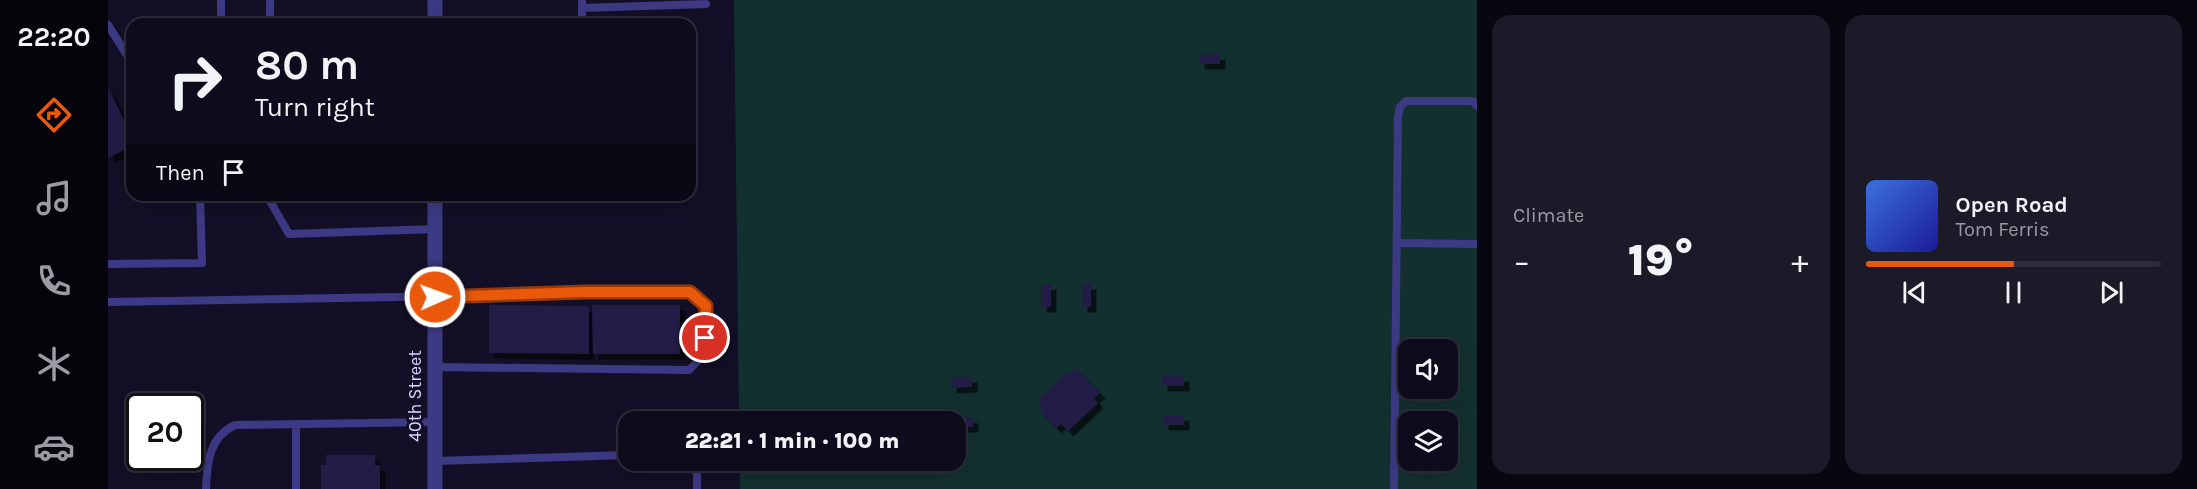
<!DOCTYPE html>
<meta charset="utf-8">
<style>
:root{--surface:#0e0b1c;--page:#1c1929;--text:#f1f3f6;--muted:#9b9ba3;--line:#2e2b3b;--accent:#ea580c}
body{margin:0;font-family:Karla,sans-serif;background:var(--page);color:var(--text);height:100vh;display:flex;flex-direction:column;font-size:22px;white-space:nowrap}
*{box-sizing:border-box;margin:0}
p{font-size:20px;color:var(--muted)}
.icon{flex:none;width:33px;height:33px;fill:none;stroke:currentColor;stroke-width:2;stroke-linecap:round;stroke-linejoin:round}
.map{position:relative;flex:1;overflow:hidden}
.drawer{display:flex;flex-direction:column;gap:15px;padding:15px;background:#08060f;width:720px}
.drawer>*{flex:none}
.hud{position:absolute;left:18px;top:18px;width:570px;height:183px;border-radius:18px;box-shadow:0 6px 24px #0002,0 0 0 2px var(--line);background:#0e0b1c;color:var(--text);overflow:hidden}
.tools{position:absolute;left:1290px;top:339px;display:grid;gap:12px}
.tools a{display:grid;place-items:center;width:60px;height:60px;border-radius:12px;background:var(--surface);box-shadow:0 6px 24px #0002,0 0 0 2px var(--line);font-size:30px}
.speed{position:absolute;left:18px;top:393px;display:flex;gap:12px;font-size:30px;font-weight:700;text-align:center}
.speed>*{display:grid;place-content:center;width:78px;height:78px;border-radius:50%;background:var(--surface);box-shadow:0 6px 24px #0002,0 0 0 2px var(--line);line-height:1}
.speed .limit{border:3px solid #111;border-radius:9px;background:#fff;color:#111}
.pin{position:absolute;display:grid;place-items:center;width:51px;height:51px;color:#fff;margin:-26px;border:3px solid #fff;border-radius:50%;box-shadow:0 2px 6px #0007}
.me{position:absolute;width:66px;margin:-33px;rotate:88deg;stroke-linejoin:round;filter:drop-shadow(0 0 4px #0008)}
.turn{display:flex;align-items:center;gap:21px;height:126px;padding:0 30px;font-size:27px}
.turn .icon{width:78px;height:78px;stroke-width:2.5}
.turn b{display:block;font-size:42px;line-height:51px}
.then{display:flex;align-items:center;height:57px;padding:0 30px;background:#0003;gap:12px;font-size:22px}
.big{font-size:45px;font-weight:800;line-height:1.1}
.drawer .card{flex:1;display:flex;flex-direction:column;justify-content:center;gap:9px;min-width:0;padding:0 21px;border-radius:18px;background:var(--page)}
.song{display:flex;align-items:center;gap:18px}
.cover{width:72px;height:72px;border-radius:9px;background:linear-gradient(135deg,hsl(220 70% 55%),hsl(240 70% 35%))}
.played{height:6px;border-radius:3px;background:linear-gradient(90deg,var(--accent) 50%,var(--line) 50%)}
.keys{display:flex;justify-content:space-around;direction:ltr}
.heat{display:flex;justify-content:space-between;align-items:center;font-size:33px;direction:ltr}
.drawer .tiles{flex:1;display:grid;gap:15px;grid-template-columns:repeat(2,1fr)}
.trip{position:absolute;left:510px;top:411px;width:348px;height:60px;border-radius:18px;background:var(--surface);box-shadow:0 6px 24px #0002,0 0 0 2px var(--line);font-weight:800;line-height:60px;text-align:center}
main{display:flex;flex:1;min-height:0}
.tab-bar{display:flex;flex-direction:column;width:108px;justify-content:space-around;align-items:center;background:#06040b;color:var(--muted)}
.tab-bar .icon{width:42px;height:42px}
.tab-bar .current{color:var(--accent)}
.tab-bar b{font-size:27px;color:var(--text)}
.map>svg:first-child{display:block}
.green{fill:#12302f;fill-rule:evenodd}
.building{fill:#241b47;filter:url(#shadow)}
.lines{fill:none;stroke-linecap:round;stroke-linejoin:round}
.service{stroke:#3d3a85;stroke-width:8}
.minor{stroke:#3d3a85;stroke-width:15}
.route-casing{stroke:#983908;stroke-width:15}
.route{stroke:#ea580c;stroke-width:10}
.labels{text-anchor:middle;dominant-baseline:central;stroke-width:6;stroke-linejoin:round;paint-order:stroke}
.street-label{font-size:18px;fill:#d9d4ff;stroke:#130f26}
</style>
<main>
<nav class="tab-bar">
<b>22:20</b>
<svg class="icon current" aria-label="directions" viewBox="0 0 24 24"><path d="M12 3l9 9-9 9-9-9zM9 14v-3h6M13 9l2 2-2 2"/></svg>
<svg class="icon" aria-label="music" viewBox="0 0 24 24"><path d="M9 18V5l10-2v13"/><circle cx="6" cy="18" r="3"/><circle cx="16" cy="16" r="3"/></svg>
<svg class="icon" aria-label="phone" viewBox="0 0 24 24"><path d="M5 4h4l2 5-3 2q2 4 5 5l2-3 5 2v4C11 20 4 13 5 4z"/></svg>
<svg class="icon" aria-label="climate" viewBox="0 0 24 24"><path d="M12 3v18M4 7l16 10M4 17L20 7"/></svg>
<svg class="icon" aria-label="car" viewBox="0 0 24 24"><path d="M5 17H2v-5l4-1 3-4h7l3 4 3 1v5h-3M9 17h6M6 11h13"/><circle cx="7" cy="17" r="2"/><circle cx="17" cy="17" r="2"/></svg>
</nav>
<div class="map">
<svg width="1369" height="489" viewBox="0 0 1369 489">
<defs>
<filter id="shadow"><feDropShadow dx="5.5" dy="5.5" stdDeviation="0" flood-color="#0009"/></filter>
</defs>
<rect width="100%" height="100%" fill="#130f26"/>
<path class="green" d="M 626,0 L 1369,0 L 1369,489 L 632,489 L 632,461 L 848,460 L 848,422 L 631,421 ZM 1300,350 L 1340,350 L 1340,388 L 1300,388 ZM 1300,422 L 1340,422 L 1340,460 L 1300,460 Z"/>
<path class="building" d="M 1112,54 L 1112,64 L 1091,64 L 1091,55 Z
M 0,88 L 24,136 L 24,146 L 0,158 Z
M 943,284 L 943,307 L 933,307 L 933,285 Z
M 974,284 L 983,284 L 983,307 L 974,307 Z
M 381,305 L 481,306 L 481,354 L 381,353 Z
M 484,305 L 572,305 L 572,354 L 485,354 Z
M 968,368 L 992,393 L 986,398 L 990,403 L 960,431 L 953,424 L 948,428 L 931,410 L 935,406 L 930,400 L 960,372 L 962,374 Z
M 1054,376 L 1076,376 L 1076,386 L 1054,386 Z
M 843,377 L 864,377 L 864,387 L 843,388 Z
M 1076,415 L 1076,425 L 1055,425 L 1055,416 Z
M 844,417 L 865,418 L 865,427 L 848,427 L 848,422 L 844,422 Z
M 218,455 L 267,455 L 267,465 L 272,465 L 272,489 L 213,489 L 213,465 L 218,465 Z"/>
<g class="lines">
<path class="service" d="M 113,0 L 113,24
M 474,8 L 598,4
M 162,24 L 162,0
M 474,24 L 474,0
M 0,25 L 24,63
M 162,195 L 162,201 L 181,234 L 327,229
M 1289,243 L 1369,244
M 0,264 L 94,263 L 92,195
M 0,302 L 582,292 L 598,306 L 597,354 L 581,370 L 326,367
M 188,424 L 188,489
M 584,460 L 589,475 L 589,489
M 327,461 L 520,455
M 98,489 C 99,463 101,437 127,425 L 327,422
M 1286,489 L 1290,117 L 1292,107 L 1298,101 L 1365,101 L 1369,106"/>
<path class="minor" d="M 327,0 L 327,24
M 327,195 L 327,489"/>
</g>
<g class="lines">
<defs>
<path id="route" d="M 327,297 L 477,292 L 582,292 L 598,306 L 597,338"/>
</defs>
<use href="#route" class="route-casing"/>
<use href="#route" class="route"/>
</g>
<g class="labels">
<g class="street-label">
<text transform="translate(307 396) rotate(-90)">40th Street</text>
</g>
</g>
</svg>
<div class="tools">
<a><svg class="icon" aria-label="sound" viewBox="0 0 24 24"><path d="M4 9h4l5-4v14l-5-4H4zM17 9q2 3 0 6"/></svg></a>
<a><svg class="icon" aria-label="layers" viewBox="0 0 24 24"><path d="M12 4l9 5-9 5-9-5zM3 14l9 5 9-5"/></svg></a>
</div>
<div class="speed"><div class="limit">20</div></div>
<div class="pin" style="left:597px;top:338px;background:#d93025"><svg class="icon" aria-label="arrive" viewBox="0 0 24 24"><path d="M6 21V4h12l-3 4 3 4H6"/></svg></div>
<svg class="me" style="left:327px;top:297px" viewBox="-20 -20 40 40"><circle r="17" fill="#ea580c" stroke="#fff" stroke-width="3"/><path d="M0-11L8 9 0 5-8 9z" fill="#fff"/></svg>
<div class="trip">22:21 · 1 min · 100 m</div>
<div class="hud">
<div class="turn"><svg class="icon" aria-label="right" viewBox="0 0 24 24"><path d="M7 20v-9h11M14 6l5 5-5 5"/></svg><div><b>80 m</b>Turn right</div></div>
<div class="then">Then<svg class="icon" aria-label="arrive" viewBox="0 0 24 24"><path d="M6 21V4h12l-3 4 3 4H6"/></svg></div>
</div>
</div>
<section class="drawer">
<div class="tiles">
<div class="card"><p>Climate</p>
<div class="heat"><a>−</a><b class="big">19°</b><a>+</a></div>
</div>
<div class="card">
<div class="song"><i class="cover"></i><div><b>Open Road</b><p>Tom Ferris</p></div></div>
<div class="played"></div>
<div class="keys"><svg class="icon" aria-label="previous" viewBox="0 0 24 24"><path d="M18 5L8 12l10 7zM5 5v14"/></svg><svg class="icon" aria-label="pause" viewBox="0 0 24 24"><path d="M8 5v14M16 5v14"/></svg><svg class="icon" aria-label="next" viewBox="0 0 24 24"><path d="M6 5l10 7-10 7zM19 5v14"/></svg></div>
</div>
</div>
</section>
</main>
